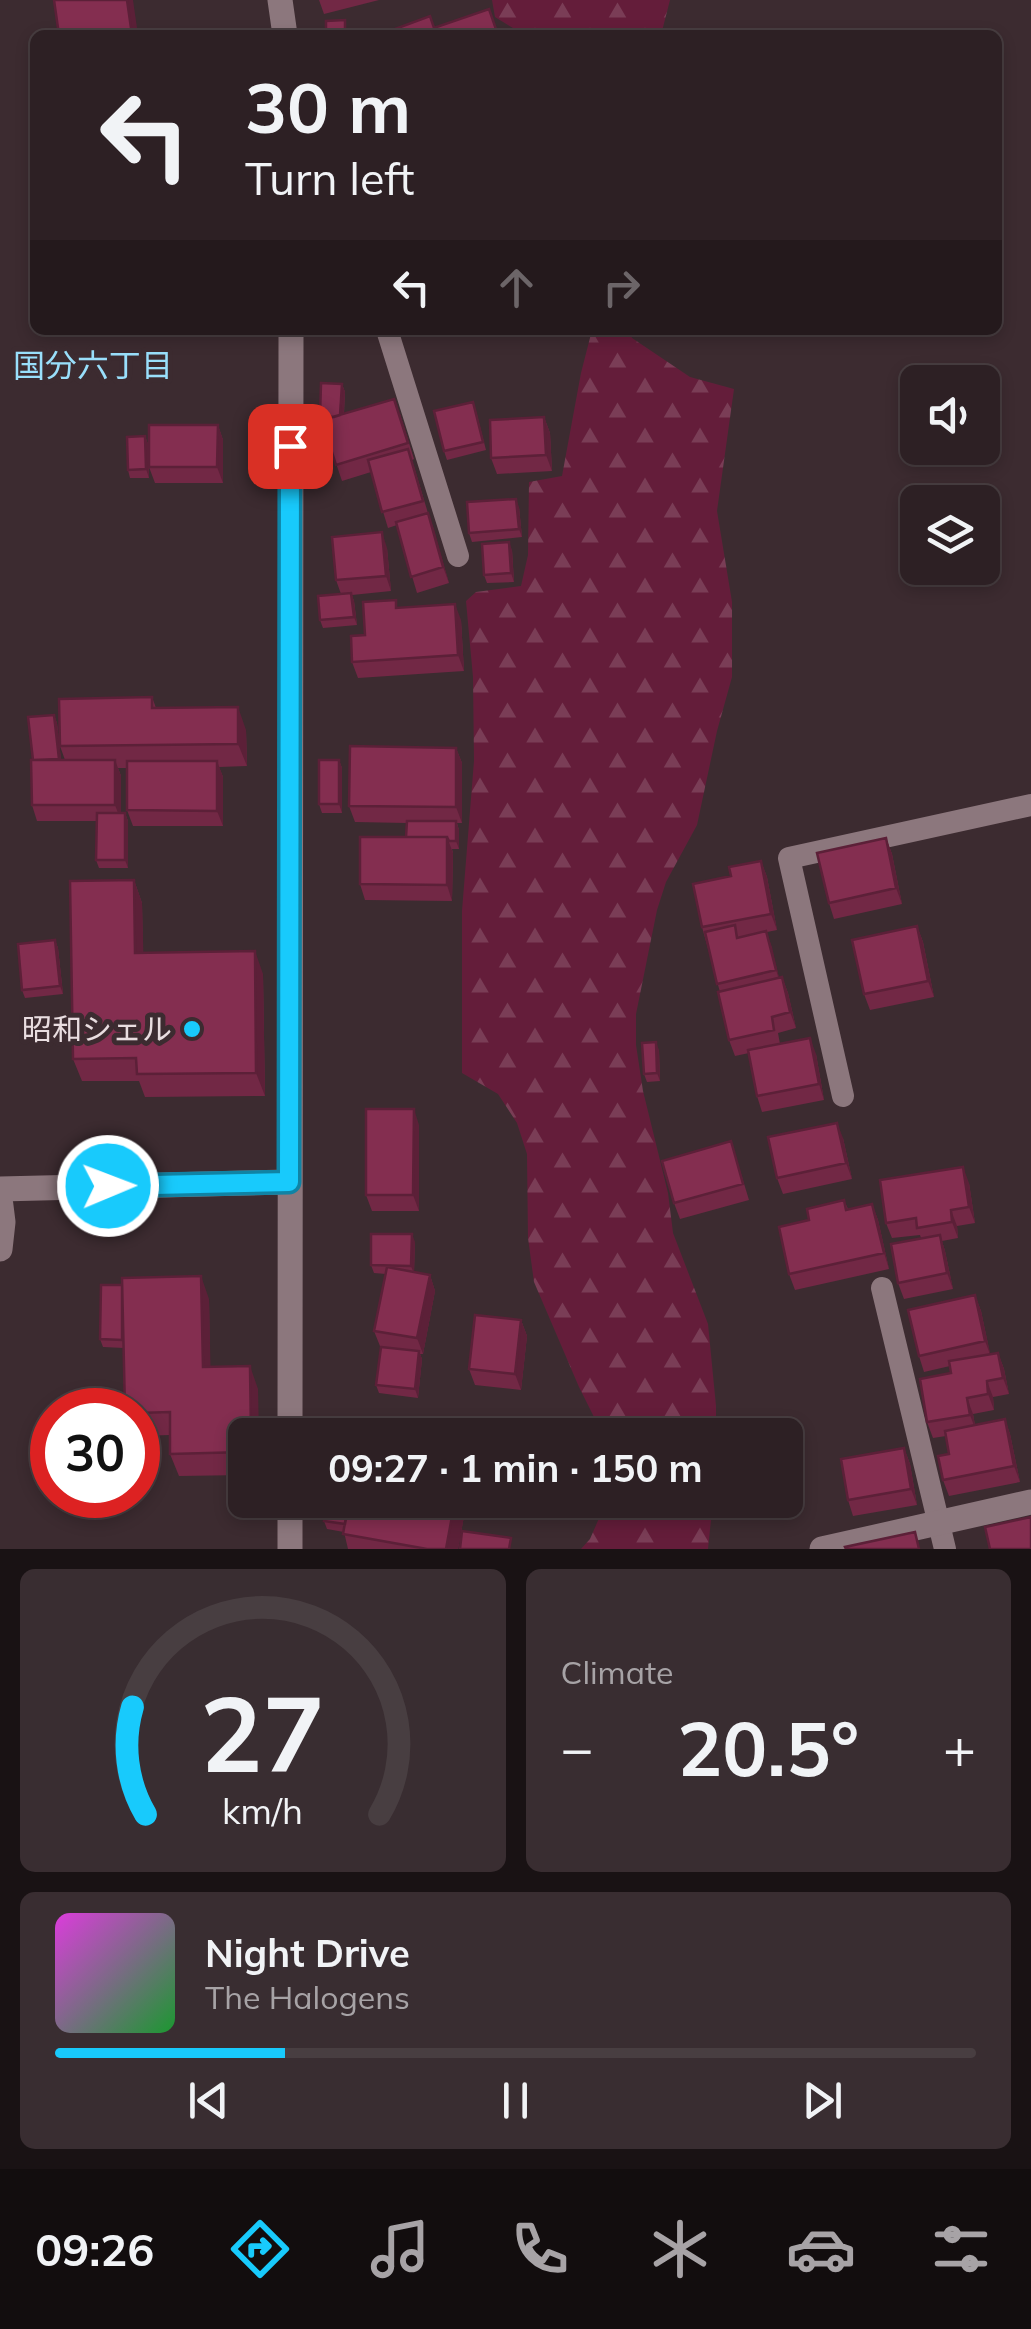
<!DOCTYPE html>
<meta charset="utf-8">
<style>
:root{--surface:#2d2024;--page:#392d31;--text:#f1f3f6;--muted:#a7a3a6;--line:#483e41;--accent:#18cafc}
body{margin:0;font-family:Mulish,"Noto Sans JP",sans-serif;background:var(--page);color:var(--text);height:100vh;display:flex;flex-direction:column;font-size:38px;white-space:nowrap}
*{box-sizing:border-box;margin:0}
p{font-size:32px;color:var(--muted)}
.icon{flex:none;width:55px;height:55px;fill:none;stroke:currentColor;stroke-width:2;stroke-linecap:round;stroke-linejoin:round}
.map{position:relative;height:1549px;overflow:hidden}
.panel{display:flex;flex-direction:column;gap:20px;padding:20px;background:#191214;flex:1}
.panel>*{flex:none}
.banner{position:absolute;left:30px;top:30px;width:972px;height:305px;border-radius:15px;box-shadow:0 5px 15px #0003,0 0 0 2px var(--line);background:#2d2024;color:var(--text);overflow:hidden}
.buttons{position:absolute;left:900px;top:365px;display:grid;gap:20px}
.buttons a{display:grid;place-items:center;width:100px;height:100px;border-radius:15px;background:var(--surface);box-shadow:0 5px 15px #0003,0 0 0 2px var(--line);font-size:50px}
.speed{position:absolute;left:30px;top:1388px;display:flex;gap:20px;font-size:50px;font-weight:700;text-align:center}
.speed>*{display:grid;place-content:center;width:130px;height:130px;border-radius:50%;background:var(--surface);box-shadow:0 5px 15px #0003,0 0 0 2px var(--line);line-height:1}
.speed .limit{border:15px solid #d22;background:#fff;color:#111}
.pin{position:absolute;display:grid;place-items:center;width:85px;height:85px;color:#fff;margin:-42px;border-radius:20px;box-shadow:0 5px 15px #0006}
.me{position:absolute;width:110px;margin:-55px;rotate:89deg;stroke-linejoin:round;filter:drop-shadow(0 0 8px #0008)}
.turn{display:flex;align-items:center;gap:35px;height:210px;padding:0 50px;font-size:45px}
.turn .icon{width:130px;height:130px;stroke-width:2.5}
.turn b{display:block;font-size:70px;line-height:85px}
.lanes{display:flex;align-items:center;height:95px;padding:0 50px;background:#0003;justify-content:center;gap:50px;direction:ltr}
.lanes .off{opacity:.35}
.big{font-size:75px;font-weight:700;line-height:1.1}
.panel .card{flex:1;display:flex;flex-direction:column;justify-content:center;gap:15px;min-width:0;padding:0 35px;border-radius:15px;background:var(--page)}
.panel .dial{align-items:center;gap:0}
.dial svg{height:260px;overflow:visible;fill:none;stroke:var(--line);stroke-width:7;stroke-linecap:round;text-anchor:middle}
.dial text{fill:var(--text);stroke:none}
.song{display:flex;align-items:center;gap:30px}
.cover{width:120px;height:120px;border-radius:15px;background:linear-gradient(135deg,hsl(300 70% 55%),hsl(130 70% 35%))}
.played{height:10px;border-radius:5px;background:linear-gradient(90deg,var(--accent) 25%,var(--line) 25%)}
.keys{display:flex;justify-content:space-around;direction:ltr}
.heat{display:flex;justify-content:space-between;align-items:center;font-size:55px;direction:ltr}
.panel .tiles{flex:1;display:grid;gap:20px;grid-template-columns:1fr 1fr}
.card:last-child{grid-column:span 2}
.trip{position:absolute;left:228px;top:1418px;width:575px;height:100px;border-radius:15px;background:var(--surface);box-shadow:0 5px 15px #0003,0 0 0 2px var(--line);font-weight:700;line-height:100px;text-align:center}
.tabs{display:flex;height:160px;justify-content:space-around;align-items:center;background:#120d0e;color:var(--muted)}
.tabs .icon{width:70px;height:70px}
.tabs .active{color:var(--accent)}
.tabs b{font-size:45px;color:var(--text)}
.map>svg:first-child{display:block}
.forest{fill:url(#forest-firs)}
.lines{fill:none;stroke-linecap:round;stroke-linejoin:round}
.service{stroke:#8c777d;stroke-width:22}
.minor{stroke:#8c777d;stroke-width:25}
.tertiary{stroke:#8c777d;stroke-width:25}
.wall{fill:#722845}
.shaded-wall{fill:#5c2038}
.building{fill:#842e50;stroke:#5c2038;stroke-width:2.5}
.route-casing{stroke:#1083a4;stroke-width:25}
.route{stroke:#18cafc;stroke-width:18}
.poi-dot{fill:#18cafc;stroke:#3c2b30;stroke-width:4}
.labels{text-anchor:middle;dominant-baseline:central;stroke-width:10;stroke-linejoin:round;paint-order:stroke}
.poi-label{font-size:30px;fill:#e9dde0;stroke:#3c2b30;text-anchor:end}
.neighbourhood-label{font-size:32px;fill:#99dffb;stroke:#3c2b30}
</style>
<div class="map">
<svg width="1031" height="1549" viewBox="0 0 1031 1549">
<defs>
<pattern id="forest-firs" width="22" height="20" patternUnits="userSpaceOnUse" patternTransform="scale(2.5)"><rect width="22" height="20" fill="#641d3a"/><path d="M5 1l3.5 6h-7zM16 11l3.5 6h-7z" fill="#7a3d56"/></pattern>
</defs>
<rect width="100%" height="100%" fill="#3c2b30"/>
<path class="forest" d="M 492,0 L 670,0 L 661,35 L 514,35 L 513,28 L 495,17 Z
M 592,330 L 628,330 L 632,338 L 690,377 L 734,389 L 717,511 L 732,602 L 732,677 L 717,731 L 697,825 L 666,882 L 657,910 L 636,1014 L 636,1045 L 643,1091 L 668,1193 L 673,1233 L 708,1324 L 716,1406 L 716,1435 L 603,1435 L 579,1387 L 534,1282 L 528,1238 L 527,1154 L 517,1123 L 498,1094 L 462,1073 L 462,911 L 474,761 L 473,677 L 466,601 L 476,592 L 521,586 L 528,555 L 529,482 L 562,476 L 581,373 Z
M 607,1500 L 713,1500 L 708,1549 L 581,1549 L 590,1539 Z"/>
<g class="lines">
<path class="service" d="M 387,330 L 458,556
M 843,1096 L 789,858 L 1031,805
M 882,1288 L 945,1549"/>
<path class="minor" d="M 0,1189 L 289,1182
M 0,1198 L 3,1222 L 0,1249
M 822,1549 L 1031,1502"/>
<path class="tertiary" d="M 280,0 L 285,35
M 290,1435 L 291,330
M 290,1500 L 290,1549"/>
</g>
<path class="wall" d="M 319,0 L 379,0 L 324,14 Z
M 496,330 L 533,330 L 533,336 L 498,335 Z
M 342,384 L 345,392 L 344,414 L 400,414 L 414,459 L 412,460 L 449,583 L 417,593 L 397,525 L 388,528 L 371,472 L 342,481 L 320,416 Z
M 476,411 L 486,450 L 447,460 L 444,451 Z
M 544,417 L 550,433 L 552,471 L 497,474 L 491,458 Z
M 218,425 L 223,440 L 223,483 L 155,483 L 149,467 Z
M 145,436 L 148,444 L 149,478 L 130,478 L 128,470 Z
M 519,507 L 522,537 L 472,542 L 469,533 Z
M 387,548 L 391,591 L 352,595 L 354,601 L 357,625 L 323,628 L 320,620 L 341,594 L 336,580 Z
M 512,550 L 514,582 L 487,583 L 484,575 Z
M 399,608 L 461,620 L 464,671 L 358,678 L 352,662 L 365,635 Z
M 152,697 L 156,708 L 246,730 L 247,766 L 219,767 L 223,777 L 223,826 L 133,826 L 127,810 L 127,768 L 118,768 L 121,776 L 121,813 L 125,813 L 128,821 L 128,868 L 99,868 L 96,860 L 96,821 L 37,821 L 32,805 L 33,760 L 54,715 L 57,723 L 61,760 L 65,760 L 60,746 Z
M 456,748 L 462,763 L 462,823 L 457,823 L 459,830 L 459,849 L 452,849 L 453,853 L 452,901 L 365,900 L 360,884 L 406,837 L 407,823 L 355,822 L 349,806 Z
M 339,760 L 342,768 L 342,813 L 322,813 L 319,804 Z
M 886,838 L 892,854 L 902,904 L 834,919 L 829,903 Z
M 761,861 L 767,877 L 777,930 L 767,932 L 779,978 L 782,977 L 788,993 L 796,1028 L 778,1033 L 780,1044 L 816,1054 L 824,1100 L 762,1112 L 757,1096 L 749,1053 L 735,1056 L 729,1040 L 720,992 L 702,927 L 731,876 Z
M 134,880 L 142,903 L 143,953 L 263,974 L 265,1096 L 145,1097 L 139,1081 L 82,1081 L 73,1059 Z
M 917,926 L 923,942 L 934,997 L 870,1010 L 864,994 Z
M 55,940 L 58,948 L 63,994 L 25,998 L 22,990 Z
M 659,1050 L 660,1081 L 647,1082 L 644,1074 Z
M 419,1125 L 419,1211 L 372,1211 L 366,1195 Z
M 843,1138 L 852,1179 L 783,1194 L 777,1178 Z
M 731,1141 L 749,1200 L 680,1219 L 674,1203 Z
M 969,1183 L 975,1223 L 957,1226 L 958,1238 L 942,1241 L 945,1251 L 953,1289 L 904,1299 L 898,1283 L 921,1238 L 920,1235 L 892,1238 L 886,1223 Z
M 844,1200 L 848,1209 L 872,1204 L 878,1220 L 889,1269 L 795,1290 L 789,1274 L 809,1220 Z
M 415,1242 L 414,1272 L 430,1275 L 435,1291 L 423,1354 L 420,1354 L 422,1359 L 418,1398 L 379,1393 L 376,1385 L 383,1347 L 380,1346 L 374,1331 L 386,1274 L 374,1273 L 371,1265 Z
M 975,1295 L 981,1311 L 990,1354 L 998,1353 L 1004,1369 L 1009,1394 L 993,1397 L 994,1410 L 973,1414 L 975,1425 L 1005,1419 L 1010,1434 L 1020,1482 L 949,1496 L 943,1480 L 949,1454 L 946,1436 L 933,1438 L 927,1422 L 951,1373 L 950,1366 L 924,1372 L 919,1356 Z
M 209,1299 L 210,1367 L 258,1389 L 245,1435 L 245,1475 L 179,1476 L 170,1454 L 170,1435 L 138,1436 L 138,1410 L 124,1348 L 103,1347 L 100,1339 Z
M 521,1320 L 527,1336 L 521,1390 L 475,1385 L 469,1369 Z
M 904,1448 L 910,1464 L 917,1505 L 853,1516 L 848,1500 Z
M 349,1500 L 467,1500 L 458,1549 L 348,1549 L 344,1532 L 327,1529 L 324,1521 Z"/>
<path class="shaded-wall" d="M 127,0 L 133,0 L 138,35 L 132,35 Z
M 342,384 L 345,392 L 343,425 L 340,417 Z
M 544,417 L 550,433 L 552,471 L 546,455 Z
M 218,425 L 223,440 L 223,483 L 217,467 Z
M 145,436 L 148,444 L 149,478 L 146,469 Z
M 516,499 L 519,507 L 522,537 L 519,529 Z
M 428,513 L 434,529 L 449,583 L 443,567 Z
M 382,532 L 387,548 L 391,591 L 386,576 Z
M 509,542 L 512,550 L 514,582 L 511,573 Z
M 351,593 L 354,601 L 357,625 L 354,617 Z
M 455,604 L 461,620 L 464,671 L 458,655 Z
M 238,707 L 246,730 L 247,766 L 238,744 Z
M 54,715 L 57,723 L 62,768 L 59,759 Z
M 456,748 L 462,763 L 462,823 L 456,807 Z
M 115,760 L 121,776 L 121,821 L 115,805 Z
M 339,760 L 342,768 L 342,813 L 339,804 Z
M 217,761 L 223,777 L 223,826 L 217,811 Z
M 125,813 L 128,821 L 128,868 L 125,860 Z
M 456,821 L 459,830 L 459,849 L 456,841 Z
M 447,837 L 453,853 L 452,901 L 447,885 Z
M 886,838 L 892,854 L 902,904 L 896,888 Z
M 761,861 L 767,877 L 777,930 L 771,914 Z
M 134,880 L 142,903 L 144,976 L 135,953 Z
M 917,926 L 923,942 L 934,997 L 928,981 Z
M 766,931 L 772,947 L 781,986 L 776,970 Z
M 55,940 L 58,948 L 63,994 L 60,986 Z
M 255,951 L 263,974 L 265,1096 L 256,1073 Z
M 782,977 L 788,993 L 796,1028 L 790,1012 Z
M 810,1038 L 816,1054 L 824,1100 L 819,1084 Z
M 656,1042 L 659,1050 L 660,1081 L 657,1073 Z
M 414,1109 L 419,1125 L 419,1211 L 413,1195 Z
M 837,1123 L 843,1138 L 852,1179 L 846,1163 Z
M 963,1167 L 969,1183 L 975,1223 L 969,1207 Z
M 872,1204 L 878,1220 L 889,1269 L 884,1253 Z
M 951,1210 L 957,1226 L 958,1238 L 952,1222 Z
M 412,1234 L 415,1242 L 414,1274 L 411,1266 Z
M 940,1235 L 945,1251 L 953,1289 L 947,1273 Z
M 430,1275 L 435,1291 L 423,1354 L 417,1338 Z
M 201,1276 L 209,1299 L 211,1390 L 203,1367 Z
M 975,1295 L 981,1311 L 991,1357 L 985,1341 Z
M 521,1320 L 527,1336 L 521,1390 L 515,1374 Z
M 419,1351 L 422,1359 L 418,1398 L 415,1389 Z
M 998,1353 L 1004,1369 L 1009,1394 L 1003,1378 Z
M 250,1366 L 258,1389 L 259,1435 L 251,1435 Z
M 987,1381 L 993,1397 L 994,1410 L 988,1394 Z
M 967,1398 L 973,1414 L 976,1431 L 970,1415 Z
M 1005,1419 L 1010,1434 L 1020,1482 L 1014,1466 Z
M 904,1448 L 910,1464 L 917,1505 L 911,1489 Z
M 455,1500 L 467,1500 L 458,1549 L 446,1549 Z"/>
<path class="building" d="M 54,0 L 127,0 L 132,35 L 59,35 Z
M 489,9 L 498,35 L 397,35 L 395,29 L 430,16 L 434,28 Z
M 345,20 L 345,35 L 326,35 L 326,21 Z
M 321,383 L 342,384 L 340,415 L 334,417 L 320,416 Z
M 394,399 L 408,443 L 336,465 L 322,420 Z
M 473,402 L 483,442 L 444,451 L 434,411 Z
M 544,417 L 546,455 L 491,458 L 490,420 Z
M 149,425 L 218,425 L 217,467 L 149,467 Z
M 145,436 L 146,469 L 128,470 L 127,437 Z
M 408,449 L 423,501 L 382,512 L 368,460 Z
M 516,499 L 519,529 L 469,533 L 467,502 Z
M 428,513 L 443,567 L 411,577 L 396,522 Z
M 382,532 L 386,576 L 336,580 L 332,537 Z
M 509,542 L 511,573 L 484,575 L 482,544 Z
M 351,593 L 354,617 L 320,620 L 318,596 Z
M 396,600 L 396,608 L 455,604 L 458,655 L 352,662 L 351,636 L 365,635 L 363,602 Z
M 152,697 L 152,708 L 238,707 L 238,744 L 60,746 L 59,699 Z
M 54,715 L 59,759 L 33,760 L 28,717 Z
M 350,746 L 456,748 L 456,807 L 349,806 Z
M 31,760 L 115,760 L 115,805 L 32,805 Z
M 319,760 L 339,760 L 339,804 L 319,804 Z
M 127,761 L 217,761 L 217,811 L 127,810 Z
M 97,813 L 125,813 L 125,860 L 96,860 Z
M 407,821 L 456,821 L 456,841 L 449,841 L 447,837 L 406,837 Z
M 360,837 L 447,837 L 447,885 L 360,884 Z
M 886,838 L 896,888 L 829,903 L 817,853 Z
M 761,861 L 771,914 L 702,927 L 693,884 L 731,876 L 729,867 Z
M 134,880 L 135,953 L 255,951 L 256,1073 L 137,1074 L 136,1058 L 73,1059 L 70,881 Z
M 735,925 L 737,938 L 766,931 L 776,970 L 717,984 L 705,932 Z
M 917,926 L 928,981 L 864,994 L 852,940 Z
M 55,940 L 60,986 L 22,990 L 18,944 Z
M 782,977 L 790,1012 L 772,1017 L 774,1030 L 729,1040 L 718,992 Z
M 810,1038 L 819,1084 L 757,1096 L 748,1050 Z
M 656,1042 L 657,1073 L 644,1074 L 642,1043 Z
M 366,1109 L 414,1109 L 413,1195 L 366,1195 Z
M 837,1123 L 846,1163 L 777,1178 L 768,1137 Z
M 731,1141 L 743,1184 L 674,1203 L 662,1161 Z
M 963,1167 L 969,1207 L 951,1210 L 952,1222 L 917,1228 L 916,1218 L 886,1223 L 880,1180 Z
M 844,1200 L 846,1210 L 872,1204 L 884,1253 L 789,1274 L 779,1227 L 809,1220 L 807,1209 Z
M 371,1234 L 412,1234 L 411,1266 L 371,1265 Z
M 940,1235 L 947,1273 L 898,1283 L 891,1244 Z
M 387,1267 L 430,1275 L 417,1338 L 374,1331 Z
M 201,1276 L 203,1367 L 250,1366 L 251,1435 L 245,1435 L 245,1452 L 170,1454 L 170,1412 L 138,1413 L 138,1410 L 125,1410 L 122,1278 Z
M 101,1285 L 122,1285 L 122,1340 L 100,1339 Z
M 975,1295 L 985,1341 L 919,1356 L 908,1310 Z
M 475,1315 L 521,1320 L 515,1374 L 469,1369 Z
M 381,1347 L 419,1351 L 415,1389 L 376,1385 Z
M 998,1353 L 1003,1378 L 987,1381 L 988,1394 L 967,1398 L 970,1415 L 927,1422 L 920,1379 L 951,1373 L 949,1361 Z
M 1005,1419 L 1014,1466 L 943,1480 L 938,1456 L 949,1454 L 945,1431 Z
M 904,1448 L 911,1489 L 848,1500 L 841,1459 Z
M 327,1500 L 349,1502 L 345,1524 L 324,1521 Z
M 349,1500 L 455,1500 L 446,1549 L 427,1549 L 343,1534 Z
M 1031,1517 L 1031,1549 L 990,1549 L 985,1527 Z
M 462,1531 L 511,1538 L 509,1549 L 460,1549 Z
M 915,1532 L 919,1549 L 846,1549 L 845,1547 Z"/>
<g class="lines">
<defs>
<path id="route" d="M 108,1186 L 289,1182 L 290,446"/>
</defs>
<use href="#route" class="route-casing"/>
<use href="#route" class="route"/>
</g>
<circle class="poi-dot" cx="192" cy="1029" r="10"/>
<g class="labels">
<g class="poi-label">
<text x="172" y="1029">昭和シェル</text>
</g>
<g class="neighbourhood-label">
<text x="93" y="365">国分六丁目</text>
</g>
</g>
</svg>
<div class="buttons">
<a><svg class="icon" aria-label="sound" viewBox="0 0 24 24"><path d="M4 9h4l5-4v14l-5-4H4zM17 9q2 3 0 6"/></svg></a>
<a><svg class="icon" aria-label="layers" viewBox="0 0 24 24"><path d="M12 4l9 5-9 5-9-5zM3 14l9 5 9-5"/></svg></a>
</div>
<div class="speed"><div class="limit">30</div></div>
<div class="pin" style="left:290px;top:446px;background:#d93025"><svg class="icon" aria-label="arrive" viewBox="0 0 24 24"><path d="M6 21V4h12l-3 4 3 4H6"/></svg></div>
<svg class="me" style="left:108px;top:1186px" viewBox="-20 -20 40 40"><circle r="17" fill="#18cafc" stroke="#fff" stroke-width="3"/><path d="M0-11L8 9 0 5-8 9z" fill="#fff"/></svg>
<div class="trip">09:27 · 1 min · 150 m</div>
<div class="banner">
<div class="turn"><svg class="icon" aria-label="left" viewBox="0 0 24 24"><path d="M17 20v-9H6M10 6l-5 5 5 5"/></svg><div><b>30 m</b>Turn left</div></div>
<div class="lanes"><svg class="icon" aria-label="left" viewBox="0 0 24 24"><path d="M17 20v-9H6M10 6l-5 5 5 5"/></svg><svg class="icon off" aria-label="ahead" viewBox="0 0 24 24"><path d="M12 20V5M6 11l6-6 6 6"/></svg><svg class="icon off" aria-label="right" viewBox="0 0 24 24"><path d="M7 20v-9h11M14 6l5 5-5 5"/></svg></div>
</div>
</div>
<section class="panel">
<div class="tiles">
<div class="card dial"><svg viewBox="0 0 100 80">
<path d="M14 69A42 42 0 1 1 86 69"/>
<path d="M14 69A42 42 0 0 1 10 36" stroke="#18cafc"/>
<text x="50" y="56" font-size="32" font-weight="700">27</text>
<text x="50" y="72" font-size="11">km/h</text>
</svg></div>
<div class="card"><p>Climate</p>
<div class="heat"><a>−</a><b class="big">20.5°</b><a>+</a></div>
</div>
<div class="card">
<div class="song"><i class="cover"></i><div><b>Night Drive</b><p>The Halogens</p></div></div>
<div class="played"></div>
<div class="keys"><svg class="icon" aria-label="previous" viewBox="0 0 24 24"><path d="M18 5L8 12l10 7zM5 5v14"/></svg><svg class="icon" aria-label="pause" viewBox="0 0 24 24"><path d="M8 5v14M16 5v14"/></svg><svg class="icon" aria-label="next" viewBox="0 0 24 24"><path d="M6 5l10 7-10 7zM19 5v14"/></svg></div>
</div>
</div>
</section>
<nav class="tabs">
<b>09:26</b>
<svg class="icon active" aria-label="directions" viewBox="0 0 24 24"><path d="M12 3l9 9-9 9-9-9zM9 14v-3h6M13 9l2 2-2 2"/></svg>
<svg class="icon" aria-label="music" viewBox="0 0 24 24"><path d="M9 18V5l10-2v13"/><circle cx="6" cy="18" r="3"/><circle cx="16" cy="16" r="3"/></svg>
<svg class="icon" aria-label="phone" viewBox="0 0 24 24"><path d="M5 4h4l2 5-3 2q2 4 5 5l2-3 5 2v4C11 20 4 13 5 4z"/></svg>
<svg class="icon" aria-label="climate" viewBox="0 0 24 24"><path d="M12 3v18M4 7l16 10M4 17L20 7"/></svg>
<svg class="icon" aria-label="car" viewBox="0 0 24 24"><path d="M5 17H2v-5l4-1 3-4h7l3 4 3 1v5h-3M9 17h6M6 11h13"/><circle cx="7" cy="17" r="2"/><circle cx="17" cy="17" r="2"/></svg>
<svg class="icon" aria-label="filters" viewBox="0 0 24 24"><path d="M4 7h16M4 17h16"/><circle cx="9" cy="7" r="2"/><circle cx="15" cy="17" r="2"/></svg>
</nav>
